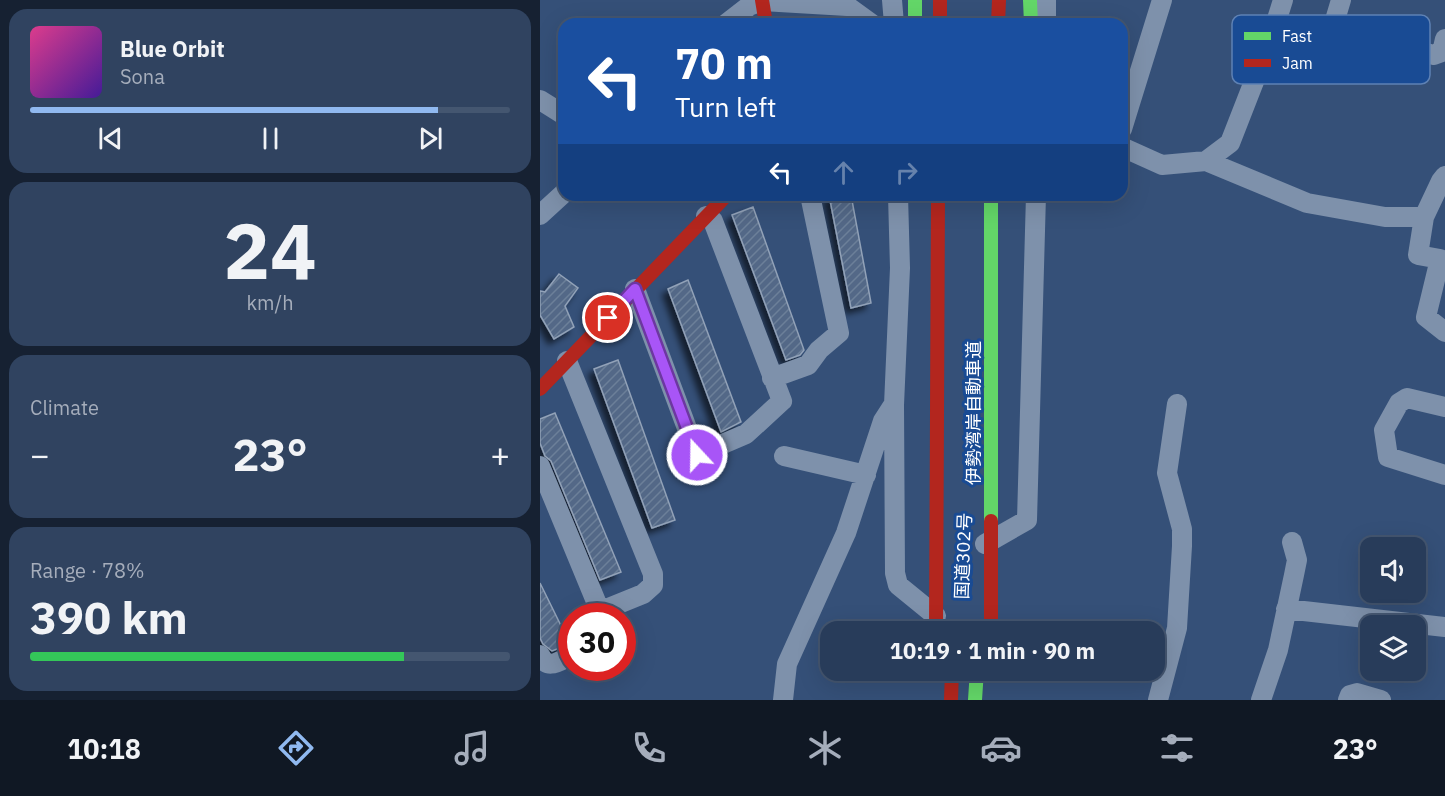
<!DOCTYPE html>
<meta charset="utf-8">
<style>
:root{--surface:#283c5a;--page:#304360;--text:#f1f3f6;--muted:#a5adbb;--line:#445670;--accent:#90b9f0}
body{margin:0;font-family:"IBM Plex Sans","Noto Sans JP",sans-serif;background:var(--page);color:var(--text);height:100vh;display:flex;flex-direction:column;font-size:22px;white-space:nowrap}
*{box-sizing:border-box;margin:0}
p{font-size:20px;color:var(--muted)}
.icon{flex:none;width:33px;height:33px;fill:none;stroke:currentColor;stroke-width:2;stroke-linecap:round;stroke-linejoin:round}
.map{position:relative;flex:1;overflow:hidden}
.details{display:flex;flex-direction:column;gap:9px;padding:9px;background:#162132;width:540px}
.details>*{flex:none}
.banner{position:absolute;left:18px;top:18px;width:570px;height:183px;border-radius:18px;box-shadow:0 6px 24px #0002,0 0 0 2px var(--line);background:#1a4fa0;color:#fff;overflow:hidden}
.fabs{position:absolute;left:820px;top:537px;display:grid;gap:12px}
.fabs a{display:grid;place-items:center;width:66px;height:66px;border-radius:12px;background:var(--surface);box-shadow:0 6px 24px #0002,0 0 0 2px var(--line);font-size:30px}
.speed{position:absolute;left:18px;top:603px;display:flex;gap:12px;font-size:30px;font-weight:700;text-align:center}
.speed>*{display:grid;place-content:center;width:78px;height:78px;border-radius:50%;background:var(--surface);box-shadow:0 6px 24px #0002,0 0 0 2px var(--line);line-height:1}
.speed .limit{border:9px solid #d22;background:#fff;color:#111}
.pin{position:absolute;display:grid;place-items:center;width:51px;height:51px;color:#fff;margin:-26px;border:3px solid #fff;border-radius:50%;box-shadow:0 2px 6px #0007}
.me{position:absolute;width:66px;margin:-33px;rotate:339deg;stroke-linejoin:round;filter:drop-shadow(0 0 4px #0008)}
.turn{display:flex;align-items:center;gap:21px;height:126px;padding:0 18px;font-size:27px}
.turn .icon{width:78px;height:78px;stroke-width:2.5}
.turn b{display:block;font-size:42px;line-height:51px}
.lanes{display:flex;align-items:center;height:57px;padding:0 18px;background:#0003;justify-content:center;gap:30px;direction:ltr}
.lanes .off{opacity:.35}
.big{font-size:45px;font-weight:700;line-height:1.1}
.details .tile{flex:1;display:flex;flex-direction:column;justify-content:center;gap:9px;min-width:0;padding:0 21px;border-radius:18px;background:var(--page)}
.details .dial{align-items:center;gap:0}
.dial b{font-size:78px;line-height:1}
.song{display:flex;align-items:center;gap:18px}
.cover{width:72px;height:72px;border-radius:9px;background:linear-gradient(135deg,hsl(330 70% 55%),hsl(260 70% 35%))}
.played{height:6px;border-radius:3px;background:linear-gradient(90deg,var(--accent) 85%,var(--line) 85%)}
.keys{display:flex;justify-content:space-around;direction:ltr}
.heat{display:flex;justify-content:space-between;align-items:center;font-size:33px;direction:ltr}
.charge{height:9px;border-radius:4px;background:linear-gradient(90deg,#34c759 78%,var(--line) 0)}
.trip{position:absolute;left:280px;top:621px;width:345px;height:60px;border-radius:18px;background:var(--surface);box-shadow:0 6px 24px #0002,0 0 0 2px var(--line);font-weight:700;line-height:60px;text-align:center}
.tab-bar{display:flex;height:96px;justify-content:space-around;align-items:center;background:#101824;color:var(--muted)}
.tab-bar .icon{width:42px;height:42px}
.tab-bar .active{color:var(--accent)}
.tab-bar b{font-size:27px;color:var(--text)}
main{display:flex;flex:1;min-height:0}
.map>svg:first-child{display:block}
.building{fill:url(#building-hatch);stroke:#92a2b8;stroke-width:1.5;filter:url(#shadow)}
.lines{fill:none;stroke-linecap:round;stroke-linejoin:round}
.street{stroke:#7e91ab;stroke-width:20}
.fast{stroke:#63d668;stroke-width:14}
.jam{stroke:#b3261e;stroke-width:14}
.fast-bridge{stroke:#63d668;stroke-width:14}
.jam-bridge{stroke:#b3261e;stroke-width:14}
.route-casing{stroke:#6d37a1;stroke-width:15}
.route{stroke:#a855f7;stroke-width:10}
.labels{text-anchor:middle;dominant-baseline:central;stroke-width:6;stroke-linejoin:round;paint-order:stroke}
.street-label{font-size:18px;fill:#fff;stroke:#194b94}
.key{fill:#194b94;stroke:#5e81b4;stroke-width:1.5}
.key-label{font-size:16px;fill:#fff}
</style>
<main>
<section class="details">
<div class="tile">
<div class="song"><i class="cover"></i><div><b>Blue Orbit</b><p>Sona</p></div></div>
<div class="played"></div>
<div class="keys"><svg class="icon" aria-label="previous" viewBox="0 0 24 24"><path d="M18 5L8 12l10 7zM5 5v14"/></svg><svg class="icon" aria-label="pause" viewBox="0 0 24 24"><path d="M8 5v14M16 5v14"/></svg><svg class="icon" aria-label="next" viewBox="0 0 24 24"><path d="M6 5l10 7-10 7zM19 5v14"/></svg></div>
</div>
<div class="tile dial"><b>24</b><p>km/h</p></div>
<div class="tile"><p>Climate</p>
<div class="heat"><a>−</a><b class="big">23°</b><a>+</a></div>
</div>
<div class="tile"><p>Range · 78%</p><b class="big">390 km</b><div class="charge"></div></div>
</section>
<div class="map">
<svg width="905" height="700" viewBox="0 0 905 700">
<defs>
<pattern id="building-hatch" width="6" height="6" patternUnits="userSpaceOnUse" patternTransform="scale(1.5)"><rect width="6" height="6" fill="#526887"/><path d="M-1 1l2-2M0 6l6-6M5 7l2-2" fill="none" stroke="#6c7f99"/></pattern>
<filter id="shadow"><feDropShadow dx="-5.5" dy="5.5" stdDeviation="3" flood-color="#0009"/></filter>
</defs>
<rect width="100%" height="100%" fill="#355078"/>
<path class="building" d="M 289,195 L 311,195 L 331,303 L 311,308 Z
M 213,207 L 264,350 L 260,355 L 246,360 L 192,215 Z
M 19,274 L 38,288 L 25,306 L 34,327 L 14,339 L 0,315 L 0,291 L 5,292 Z
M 148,280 L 201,422 L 181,432 L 128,289 Z
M 78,360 L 135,520 L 112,528 L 54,369 Z
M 15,413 L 81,572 L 60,580 L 11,461 L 5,456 L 0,443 L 0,419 Z
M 0,583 L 30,644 L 12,651 L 3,644 L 0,638 Z"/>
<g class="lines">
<path class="street" d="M 352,0 L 354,24
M 801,0 L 792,30 L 894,55 L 902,52 L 905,39
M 186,24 L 209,6 L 222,1 L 307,6 L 332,24
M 506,24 L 506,0
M 0,100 L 24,115
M 582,129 L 622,0
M 582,147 L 622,165 L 666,161 L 690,143 L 731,38 L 743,0
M 666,161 L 767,203 L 845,217 L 884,217 L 878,255 L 900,259 L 886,317 L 905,332
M 358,195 L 360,268 L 354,405 L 355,573 L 358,585 L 396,616
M 0,215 L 24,193
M 884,217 L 901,181 L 905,176
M 95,289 L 157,455 L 206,434 L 242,401 L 173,221 L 166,216
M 27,361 L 113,574 L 113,585 L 103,594 L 61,611
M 232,378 L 268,365 L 279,350 L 299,333 L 270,195
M 905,407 L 867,398 L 859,403 L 844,430 L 848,457 L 905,475
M 244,456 L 326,475
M 0,466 L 62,616
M 445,544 L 487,520 L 496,195
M 746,609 L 905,627
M 0,655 C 8,671 19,661 32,655
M 243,700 L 247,664 L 306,533 L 343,421 L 352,407
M 618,700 L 637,628 L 642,546 L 642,529 L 627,473 L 637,404
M 721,700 L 738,650 L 754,575 L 757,560 L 752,542
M 808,700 L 810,695 L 817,693 L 841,700"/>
<path class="fast" d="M 375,0 L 375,24
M 490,0 L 491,24
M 435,700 L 437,670"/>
<path class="jam" d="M 222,0 L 226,24
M 400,0 L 400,24
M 458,24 L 459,0
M 0,389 L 187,195
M 396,632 L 398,195
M 411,700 L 412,670"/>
<path class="fast-bridge" d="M 451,195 L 451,521"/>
<path class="jam-bridge" d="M 451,521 L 451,632"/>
</g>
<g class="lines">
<defs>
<path id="route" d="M 68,318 L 95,289 L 157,455"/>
</defs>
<use href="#route" class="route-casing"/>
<use href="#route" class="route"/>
</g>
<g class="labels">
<g class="street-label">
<text transform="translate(433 413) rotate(-90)">伊勢湾岸自動車道</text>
<text transform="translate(423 556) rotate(-88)">国道302号</text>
</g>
</g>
<rect x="692" y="15" width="198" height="69" rx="9" class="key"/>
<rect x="704" y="32" width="27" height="8" fill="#63d668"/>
<rect x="704" y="59" width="27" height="8" fill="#b3261e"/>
<g class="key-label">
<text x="742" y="42">Fast</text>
<text x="742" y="69">Jam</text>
</g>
</svg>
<div class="fabs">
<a><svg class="icon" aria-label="sound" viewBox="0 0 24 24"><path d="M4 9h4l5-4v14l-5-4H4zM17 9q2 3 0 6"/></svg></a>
<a><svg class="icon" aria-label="layers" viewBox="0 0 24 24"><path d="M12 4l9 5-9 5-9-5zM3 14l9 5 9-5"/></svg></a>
</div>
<div class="speed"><div class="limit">30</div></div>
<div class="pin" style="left:68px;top:318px;background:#d93025"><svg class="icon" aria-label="arrive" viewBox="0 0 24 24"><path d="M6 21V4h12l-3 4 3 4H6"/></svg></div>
<svg class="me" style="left:157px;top:455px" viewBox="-20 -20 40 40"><circle r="17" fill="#a855f7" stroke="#fff" stroke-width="3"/><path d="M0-11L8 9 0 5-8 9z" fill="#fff"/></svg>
<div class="trip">10:19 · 1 min · 90 m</div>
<div class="banner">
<div class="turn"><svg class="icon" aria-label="left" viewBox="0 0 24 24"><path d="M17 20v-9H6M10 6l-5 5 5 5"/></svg><div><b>70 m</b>Turn left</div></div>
<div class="lanes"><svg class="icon" aria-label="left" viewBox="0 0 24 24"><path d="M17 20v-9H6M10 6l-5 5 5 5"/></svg><svg class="icon off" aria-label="ahead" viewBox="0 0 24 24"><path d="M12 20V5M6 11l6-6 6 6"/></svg><svg class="icon off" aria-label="right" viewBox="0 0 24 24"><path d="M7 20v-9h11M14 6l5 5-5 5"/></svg></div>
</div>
</div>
</main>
<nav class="tab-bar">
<b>10:18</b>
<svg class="icon active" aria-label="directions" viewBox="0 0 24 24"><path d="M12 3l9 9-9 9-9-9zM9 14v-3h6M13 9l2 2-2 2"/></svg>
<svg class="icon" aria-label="music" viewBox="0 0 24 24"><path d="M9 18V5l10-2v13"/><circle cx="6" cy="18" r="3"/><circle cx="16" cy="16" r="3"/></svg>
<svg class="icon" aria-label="phone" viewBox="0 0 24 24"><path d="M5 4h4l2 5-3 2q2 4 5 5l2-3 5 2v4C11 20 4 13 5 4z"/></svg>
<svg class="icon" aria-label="climate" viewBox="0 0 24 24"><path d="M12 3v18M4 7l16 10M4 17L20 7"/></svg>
<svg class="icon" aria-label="car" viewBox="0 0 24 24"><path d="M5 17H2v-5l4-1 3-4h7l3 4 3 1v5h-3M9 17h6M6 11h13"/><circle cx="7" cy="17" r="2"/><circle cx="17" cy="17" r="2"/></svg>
<svg class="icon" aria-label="filters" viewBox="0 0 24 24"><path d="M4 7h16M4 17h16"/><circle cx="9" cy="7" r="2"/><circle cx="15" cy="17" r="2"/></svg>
<b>23°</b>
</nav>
